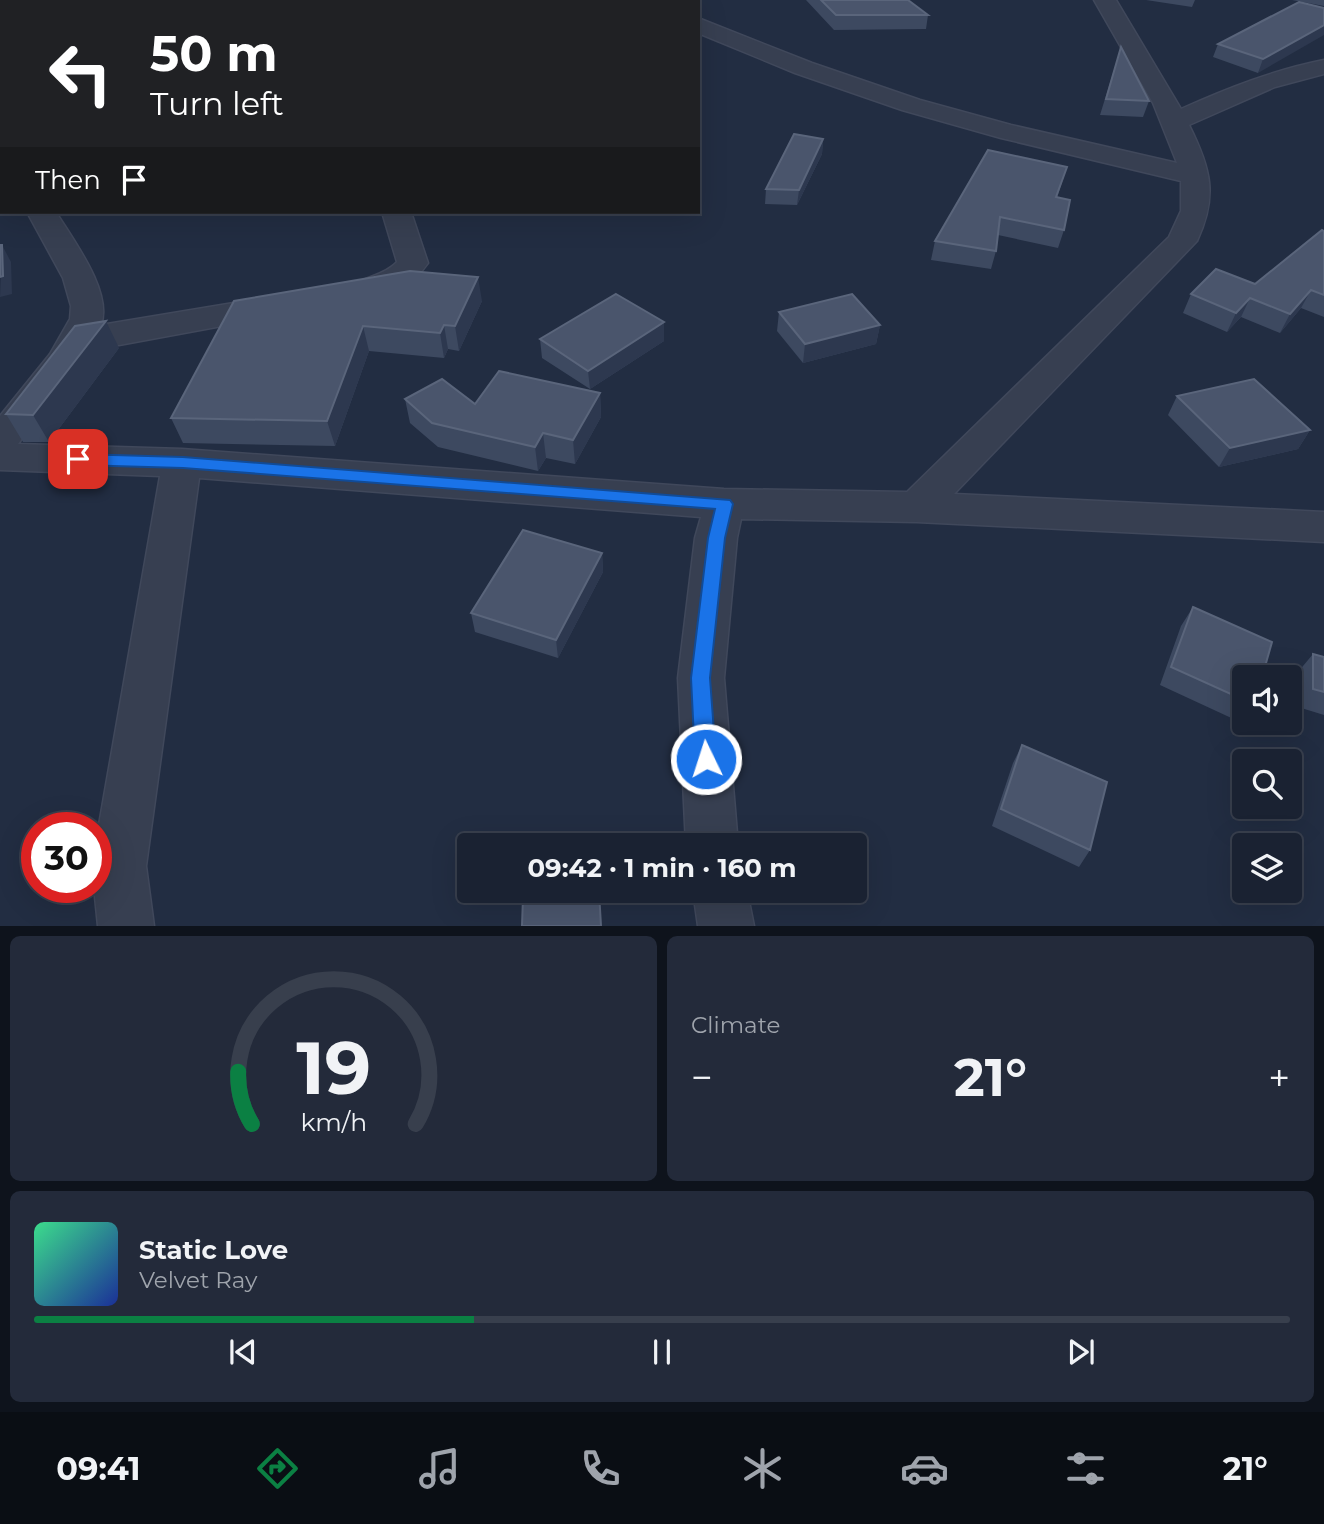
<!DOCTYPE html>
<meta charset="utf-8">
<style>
:root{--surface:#1a2232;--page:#232a3a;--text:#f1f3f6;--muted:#9fa4ac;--line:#383f4d;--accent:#0b8043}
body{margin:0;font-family:Montserrat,sans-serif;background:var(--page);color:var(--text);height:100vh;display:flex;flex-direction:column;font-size:26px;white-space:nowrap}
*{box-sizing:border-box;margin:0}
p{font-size:23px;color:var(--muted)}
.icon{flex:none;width:38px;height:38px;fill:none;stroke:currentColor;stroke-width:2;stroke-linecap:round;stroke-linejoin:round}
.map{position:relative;height:926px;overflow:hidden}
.side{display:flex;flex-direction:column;gap:10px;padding:10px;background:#0e131c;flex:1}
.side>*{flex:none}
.banner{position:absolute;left:0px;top:0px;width:700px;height:214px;box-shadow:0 7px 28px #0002,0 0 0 2px var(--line);background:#202124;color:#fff;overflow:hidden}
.controls{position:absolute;left:1232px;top:665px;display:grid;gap:14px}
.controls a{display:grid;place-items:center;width:70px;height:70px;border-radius:7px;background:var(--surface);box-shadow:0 7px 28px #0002,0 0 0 2px var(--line);font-size:35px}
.speed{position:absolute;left:21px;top:812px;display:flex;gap:14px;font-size:35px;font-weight:700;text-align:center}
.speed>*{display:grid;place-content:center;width:91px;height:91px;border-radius:50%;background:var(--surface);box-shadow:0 7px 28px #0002,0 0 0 2px var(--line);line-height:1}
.speed .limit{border:10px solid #d22;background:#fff;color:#111}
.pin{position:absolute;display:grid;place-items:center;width:60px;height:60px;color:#fff;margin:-30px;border-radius:14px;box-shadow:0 4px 10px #0006}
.me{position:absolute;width:77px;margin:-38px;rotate:356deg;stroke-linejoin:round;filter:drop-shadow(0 0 5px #0008)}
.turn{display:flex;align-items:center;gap:24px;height:147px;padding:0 35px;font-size:32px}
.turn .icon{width:91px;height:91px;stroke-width:2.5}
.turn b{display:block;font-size:49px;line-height:60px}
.then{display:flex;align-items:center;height:66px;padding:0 35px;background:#0003;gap:14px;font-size:26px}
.big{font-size:52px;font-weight:700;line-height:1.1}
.side .card{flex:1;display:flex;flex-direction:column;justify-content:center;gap:10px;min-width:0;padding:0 24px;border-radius:10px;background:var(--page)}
.side .dial{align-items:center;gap:0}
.dial svg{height:182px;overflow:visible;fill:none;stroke:var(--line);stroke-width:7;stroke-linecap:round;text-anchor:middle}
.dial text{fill:var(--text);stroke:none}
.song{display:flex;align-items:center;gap:21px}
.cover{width:84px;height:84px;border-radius:10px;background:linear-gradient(135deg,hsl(150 70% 55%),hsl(230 70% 35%))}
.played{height:7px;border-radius:4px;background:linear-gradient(90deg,var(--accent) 35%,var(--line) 35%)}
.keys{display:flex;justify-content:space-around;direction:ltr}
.heat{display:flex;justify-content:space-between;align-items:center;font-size:38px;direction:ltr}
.side .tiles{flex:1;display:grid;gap:10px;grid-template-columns:1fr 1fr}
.card:last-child{grid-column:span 2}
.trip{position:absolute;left:457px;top:833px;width:410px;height:70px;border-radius:7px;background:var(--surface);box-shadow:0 7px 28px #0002,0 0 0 2px var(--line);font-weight:700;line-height:70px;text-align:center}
.dock{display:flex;height:112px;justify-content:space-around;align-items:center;background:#0a0e14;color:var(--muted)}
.dock .icon{width:49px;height:49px}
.dock .selected{color:var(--accent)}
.dock b{font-size:32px;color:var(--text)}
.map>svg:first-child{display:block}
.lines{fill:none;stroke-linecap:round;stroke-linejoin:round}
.minor-casing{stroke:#40485b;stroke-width:3}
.minor{fill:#373f51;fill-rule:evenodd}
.wall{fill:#3d4960}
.shaded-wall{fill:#2d384f}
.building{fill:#4a556c;stroke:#5a657b;stroke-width:2}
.route{fill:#1a73e8;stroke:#114b97;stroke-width:2}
</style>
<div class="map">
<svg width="1324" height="926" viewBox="0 0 1324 926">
<rect width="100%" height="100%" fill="#222d42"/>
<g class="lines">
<defs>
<path id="minor" d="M 33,0 L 131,0 L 129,2 Z
M 629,0 L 653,0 L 654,2 L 631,2 Z
M 1094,0 L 1116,0 L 1181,109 C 1228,88 1274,70 1324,60 L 1324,74 L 1275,87 L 1189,125 C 1211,169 1218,196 1197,241 L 954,494 L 1324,512 L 1324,542 L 917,522 L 741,519 L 737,538 L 724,678 L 738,845 L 686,845 L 678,678 L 695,538 L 701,517 L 199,478 L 146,866 L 154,926 L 98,926 L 94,887 L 96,842 L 160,476 L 0,470 L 0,416 L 50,354 L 70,319 L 71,306 L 63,278 L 27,212 L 56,212 C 73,240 113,292 101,325 L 276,296 L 288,299 L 292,306 L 288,313 L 276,316 L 119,345 L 90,347 L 18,444 L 182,449 L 724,489 L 907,492 L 1169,237 L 1181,211 L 1181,181 L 1001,138 L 902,110 L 795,73 L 698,33 L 698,18 L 812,63 L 920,100 L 1011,125 L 1177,163 L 1153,103 Z
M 0,163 L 2,163 L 2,180 L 0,180 Z
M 382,212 L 411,212 L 428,263 C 411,288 379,305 349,298 L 344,291 C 352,280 381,278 397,262 Z
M 693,891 L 747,891 L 754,926 L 698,926 Z"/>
</defs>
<use href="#minor" class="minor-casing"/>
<use href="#minor" class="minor"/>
</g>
<path class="wall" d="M 806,0 L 908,0 L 928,15 L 926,29 L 834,30 Z
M 1146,0 L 1195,0 L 1192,7 Z
M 1292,0 L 1324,0 L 1324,6 Z
M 1299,2 L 1258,73 L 1213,57 L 1218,44 Z
M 0,21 L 2,21 L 2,77 L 0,76 Z
M 1121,47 L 1149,101 L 1143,117 L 1100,115 Z
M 823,139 L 822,154 L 797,205 L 765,204 L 766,189 Z
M 1067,167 L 1057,198 L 1064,230 L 1058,248 L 998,235 L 996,251 L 991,269 L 931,260 L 935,241 Z
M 1324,231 L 1324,317 L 1301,308 L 1280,333 L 1241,317 L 1227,332 L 1183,313 L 1191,294 L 1255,284 Z
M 234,301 L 482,301 L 459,351 L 448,349 L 444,358 L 369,351 L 335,446 L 183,443 L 171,418 Z
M 779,312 L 880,325 L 876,344 L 803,363 L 777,331 Z
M 540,339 L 664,341 L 590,389 L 542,358 Z
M 119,348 L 49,442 L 23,442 L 6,414 Z
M 600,393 L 601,417 L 575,464 L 546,458 L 538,471 L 438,447 L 410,423 L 405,399 L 475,404 Z
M 1177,396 L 1310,430 L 1298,449 L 1219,467 L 1168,415 Z
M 602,553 L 603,572 L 558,658 L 475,632 L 471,613 Z
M 1193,607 L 1244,677 L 1244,717 L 1240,722 L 1160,685 L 1181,626 Z
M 1313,654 L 1324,657 L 1324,715 L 1298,707 L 1298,672 Z
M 1022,745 L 1090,850 L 1079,867 L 992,826 L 1013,763 Z"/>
<path class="shaded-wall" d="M 1324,25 L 1324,35 L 1258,73 L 1263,59 Z
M 823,139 L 822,154 L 797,205 L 799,190 Z
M 0,147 L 2,147 L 2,164 L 0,160 Z
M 2,245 L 11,262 L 12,294 L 0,297 Z
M 478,277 L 482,301 L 459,351 L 455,326 Z
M 1311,290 L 1301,308 L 1280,333 L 1290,314 Z
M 1250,298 L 1241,317 L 1227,332 L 1236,313 Z
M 106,321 L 119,348 L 49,442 L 33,415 Z
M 664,322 L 664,341 L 590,389 L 588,371 Z
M 444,325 L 448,349 L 444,358 L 440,333 Z
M 880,325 L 876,344 L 803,363 L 805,344 Z
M 363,326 L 369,351 L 335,446 L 327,421 Z
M 600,393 L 601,417 L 575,464 L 573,440 Z
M 1310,430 L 1298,449 L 1219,467 L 1230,448 Z
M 543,433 L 546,458 L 538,471 L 535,447 Z
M 602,553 L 603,572 L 558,658 L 556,640 Z"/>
<path class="building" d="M 399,0 L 577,0 L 580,2 L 393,2 Z
M 614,0 L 624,0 L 629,2 L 610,2 Z
M 821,0 L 908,0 L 928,15 L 836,15 Z
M 1299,2 L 1324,8 L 1324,25 L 1263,59 L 1218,44 Z
M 0,21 L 2,21 L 2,63 L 0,62 Z
M 1121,47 L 1149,101 L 1106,99 Z
M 0,118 L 2,118 L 2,147 L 0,147 Z
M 794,134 L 823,139 L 799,190 L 766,189 Z
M 988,150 L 1067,167 L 1056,197 L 1070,200 L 1064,230 L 1000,217 L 996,251 L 935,241 Z
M 1322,230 L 1324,231 L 1324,295 L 1311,290 L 1290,314 L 1250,298 L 1236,313 L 1191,294 L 1216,269 L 1255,284 Z
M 0,245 L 2,245 L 3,276 L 0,277 Z
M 410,271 L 478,277 L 455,326 L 444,325 L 440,333 L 363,326 L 327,421 L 171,418 L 234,301 Z
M 616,294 L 664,322 L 588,371 L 540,339 Z
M 852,294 L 880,325 L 805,344 L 779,312 Z
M 106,321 L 33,415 L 6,414 L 75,326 Z
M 499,371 L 600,393 L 573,440 L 543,433 L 535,447 L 432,423 L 405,399 L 442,379 L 475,404 Z
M 1254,379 L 1310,430 L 1230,448 L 1177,396 Z
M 523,530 L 602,553 L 556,640 L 471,613 Z
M 1193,607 L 1272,642 L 1262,677 L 1244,677 L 1244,700 L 1171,667 Z
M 1313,654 L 1324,657 L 1324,692 L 1313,689 Z
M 1022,745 L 1107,782 L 1090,850 L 1001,809 Z
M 599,891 L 601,926 L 522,926 L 523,897 Z"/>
<path class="route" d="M 78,454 L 183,457 L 730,500 L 733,504 L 725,538 L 710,678 L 716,759 L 713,766 L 706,768 L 699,766 L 695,759 L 691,678 L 708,538 L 715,509 L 183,468 L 78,465 L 70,459 Z"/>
</svg>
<div class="controls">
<a><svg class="icon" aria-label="sound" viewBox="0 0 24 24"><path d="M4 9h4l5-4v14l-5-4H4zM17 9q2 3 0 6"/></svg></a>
<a><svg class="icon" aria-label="search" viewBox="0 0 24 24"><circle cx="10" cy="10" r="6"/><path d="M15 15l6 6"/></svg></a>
<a><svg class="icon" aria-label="layers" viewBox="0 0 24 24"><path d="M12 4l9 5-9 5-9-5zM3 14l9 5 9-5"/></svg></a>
</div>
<div class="speed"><div class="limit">30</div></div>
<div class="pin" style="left:78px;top:459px;background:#d93025"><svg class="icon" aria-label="arrive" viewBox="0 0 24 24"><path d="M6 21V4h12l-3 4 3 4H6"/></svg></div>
<svg class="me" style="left:706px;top:759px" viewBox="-20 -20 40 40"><circle r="17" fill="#1a73e8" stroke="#fff" stroke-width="3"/><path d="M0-11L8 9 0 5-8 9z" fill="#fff"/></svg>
<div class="trip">09:42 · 1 min · 160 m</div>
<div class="banner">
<div class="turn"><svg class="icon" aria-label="left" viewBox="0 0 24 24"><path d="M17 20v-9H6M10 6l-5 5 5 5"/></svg><div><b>50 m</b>Turn left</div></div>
<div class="then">Then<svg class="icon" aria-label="arrive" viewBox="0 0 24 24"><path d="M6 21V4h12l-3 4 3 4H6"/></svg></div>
</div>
</div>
<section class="side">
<div class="tiles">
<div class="card dial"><svg viewBox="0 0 100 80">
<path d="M14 69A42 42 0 1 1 86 69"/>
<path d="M14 69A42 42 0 0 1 8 46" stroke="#0b8043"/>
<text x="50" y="56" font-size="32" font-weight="700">19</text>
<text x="50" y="72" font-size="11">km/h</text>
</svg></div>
<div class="card"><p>Climate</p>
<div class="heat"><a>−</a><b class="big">21°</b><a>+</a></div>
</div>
<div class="card">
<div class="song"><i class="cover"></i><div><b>Static Love</b><p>Velvet Ray</p></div></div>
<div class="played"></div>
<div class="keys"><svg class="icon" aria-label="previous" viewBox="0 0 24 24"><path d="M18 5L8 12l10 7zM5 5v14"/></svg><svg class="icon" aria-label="pause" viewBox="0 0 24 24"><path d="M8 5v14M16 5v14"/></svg><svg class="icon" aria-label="next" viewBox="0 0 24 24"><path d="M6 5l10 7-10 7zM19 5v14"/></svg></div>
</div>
</div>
</section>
<nav class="dock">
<b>09:41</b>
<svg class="icon selected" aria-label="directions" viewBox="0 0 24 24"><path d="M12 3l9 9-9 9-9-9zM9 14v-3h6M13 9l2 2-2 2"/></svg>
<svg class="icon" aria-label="music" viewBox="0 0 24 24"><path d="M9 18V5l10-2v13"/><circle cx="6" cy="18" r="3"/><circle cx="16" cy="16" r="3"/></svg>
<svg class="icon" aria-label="phone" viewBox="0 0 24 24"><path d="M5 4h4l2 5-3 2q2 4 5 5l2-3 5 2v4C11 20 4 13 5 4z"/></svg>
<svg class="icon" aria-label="climate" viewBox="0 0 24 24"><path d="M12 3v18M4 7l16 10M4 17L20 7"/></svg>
<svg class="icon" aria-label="car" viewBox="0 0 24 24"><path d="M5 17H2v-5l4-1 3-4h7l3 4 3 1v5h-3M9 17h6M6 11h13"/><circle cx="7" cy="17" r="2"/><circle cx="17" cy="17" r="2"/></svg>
<svg class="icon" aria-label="filters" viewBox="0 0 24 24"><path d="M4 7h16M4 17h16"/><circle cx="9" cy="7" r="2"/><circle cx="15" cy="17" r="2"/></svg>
<b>21°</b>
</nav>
